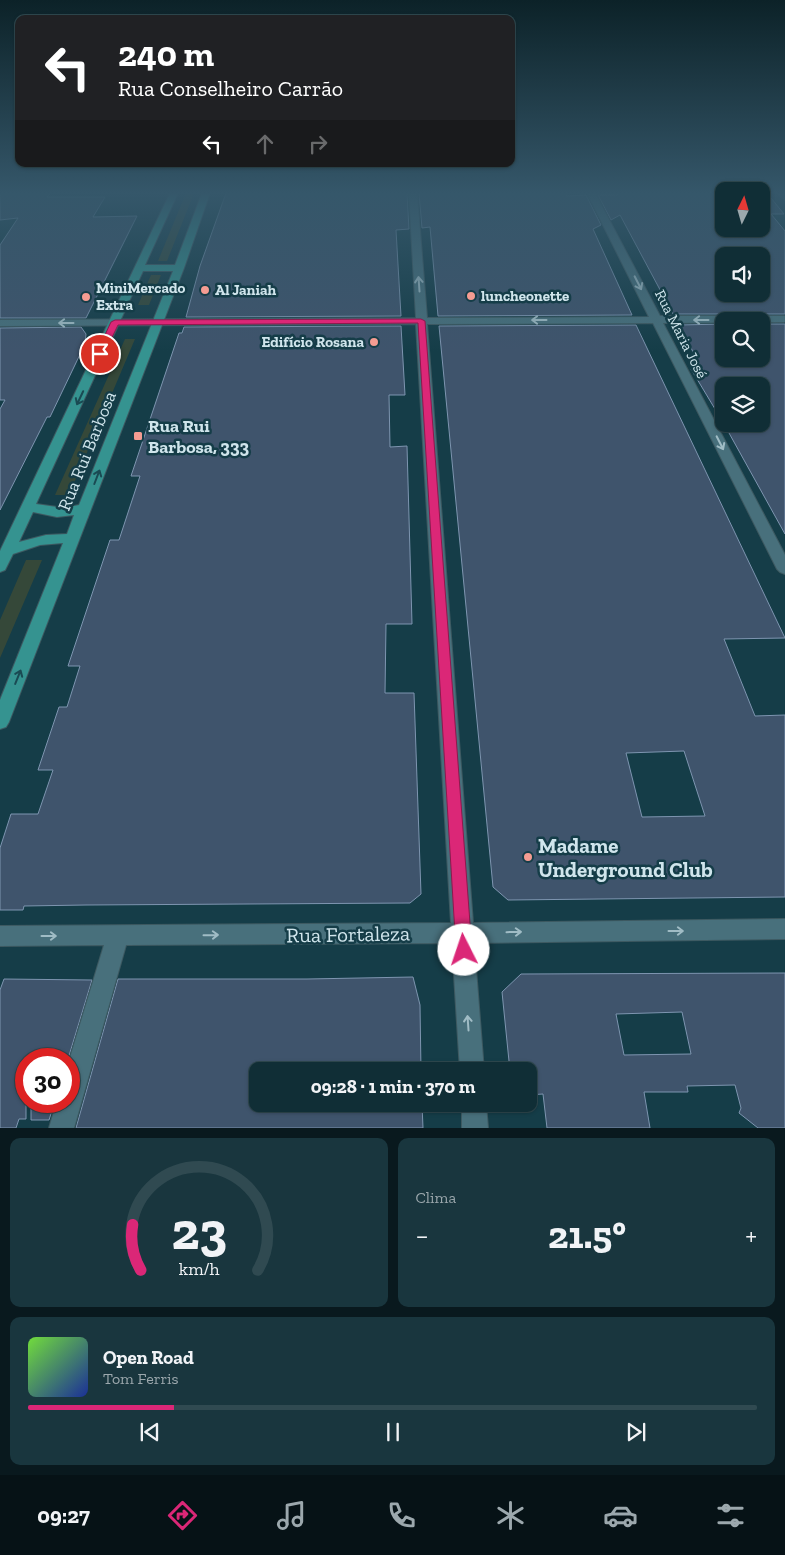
<!DOCTYPE html>
<html lang="pt">
<meta charset="utf-8">
<style>
:root{--surface:#102e36;--page:#19363e;--text:#f1f3f6;--muted:#9ca8ad;--line:#304a51;--accent:#db2777}
body{margin:0;font-family:"Zilla Slab",serif;background:var(--page);color:var(--text);height:100vh;display:flex;flex-direction:column;font-size:19px;white-space:nowrap}
*{box-sizing:border-box;margin:0}
p{font-size:16px;color:var(--muted)}
.icon{flex:none;width:28px;height:28px;fill:none;stroke:currentColor;stroke-width:2;stroke-linecap:round;stroke-linejoin:round}
.map{position:relative;height:1128px;overflow:hidden}
.side{display:flex;flex-direction:column;gap:10px;padding:10px;background:#09191e;flex:1}
.side>*{flex:none}
.guide{position:absolute;left:15px;top:15px;width:500px;height:152px;border-radius:10px;box-shadow:0 1px 4px #0004,0 0 0 1px var(--line);background:#202124;color:#fff;overflow:hidden}
.needle{width:32px;rotate:5deg}
.fabs{position:absolute;left:715px;top:182px;display:grid;gap:10px}
.fabs a{display:grid;place-items:center;width:55px;height:55px;border-radius:10px;background:var(--surface);box-shadow:0 1px 4px #0004,0 0 0 1px var(--line);font-size:25px}
.speed{position:absolute;left:15px;top:1048px;display:flex;gap:10px;font-size:25px;font-weight:700;text-align:center}
.speed>*{display:grid;place-content:center;width:65px;height:65px;border-radius:50%;background:var(--surface);box-shadow:0 1px 4px #0004,0 0 0 1px var(--line);line-height:1}
.speed .limit{border:8px solid #d22;background:#fff;color:#111}
.pin{position:absolute;display:grid;place-items:center;width:42px;height:42px;color:#fff;margin:-21px;border:2px solid #fff;border-radius:50%;box-shadow:0 1px 5px #0007}
.me{position:absolute;width:55px;margin:-28px;rotate:356deg;stroke-linejoin:round;filter:drop-shadow(0 0 4px #0008)}
.turn{display:flex;align-items:center;gap:18px;height:105px;padding:0 20px;font-size:22px}
.turn .icon{width:65px;height:65px;stroke-width:2.5}
.turn b{display:block;font-size:35px;line-height:42px}
.lanes{display:flex;align-items:center;height:48px;padding:0 20px;background:#0003;justify-content:center;gap:25px;direction:ltr}
.lanes .off{opacity:.35}
.big{font-size:38px;font-weight:800;line-height:1.1}
.side .card{flex:1;display:flex;flex-direction:column;justify-content:center;gap:8px;min-width:0;padding:0 18px;border-radius:10px;background:var(--page)}
.side .dial{align-items:center;gap:0}
.dial svg{height:130px;overflow:visible;fill:none;stroke:var(--line);stroke-width:7;stroke-linecap:round;text-anchor:middle}
.dial text{fill:var(--text);stroke:none}
.song{display:flex;align-items:center;gap:15px}
.cover{width:60px;height:60px;border-radius:8px;background:linear-gradient(135deg,hsl(100 70% 55%),hsl(230 70% 35%))}
.played{height:5px;border-radius:2px;background:linear-gradient(90deg,var(--accent) 20%,var(--line) 20%)}
.keys{display:flex;justify-content:space-around;direction:ltr}
.heat{display:flex;justify-content:space-between;align-items:center;font-size:28px;direction:ltr}
.side .tiles{flex:1;display:grid;gap:10px;grid-template-columns:1fr 1fr}
.card:last-child{grid-column:span 2}
.trip{position:absolute;left:249px;top:1062px;width:288px;height:50px;border-radius:10px;background:var(--surface);box-shadow:0 1px 4px #0004,0 0 0 1px var(--line);font-weight:800;line-height:50px;text-align:center}
.tab-bar{display:flex;height:80px;justify-content:space-around;align-items:center;background:#061216;color:var(--muted)}
.tab-bar .icon{width:35px;height:35px}
.tab-bar .selected{color:var(--accent)}
.tab-bar b{font-size:22px;color:var(--text)}
.map>svg:first-child{display:block}
.green{fill:#354839}
.building{fill:#3f546c;stroke:#7e95b0;fill-rule:evenodd}
.lines{fill:none;stroke-linecap:round;stroke-linejoin:round}
.minor-casing{stroke:#3d5961;stroke-width:2}
.major-casing{stroke:#3d5961;stroke-width:2}
.minor{fill:#48707c;fill-rule:evenodd}
.major{fill:#359390;fill-rule:evenodd}
.oneway{stroke:#a0bcc5}
.oneway2{stroke:#1a4a53}
.route{fill:#db2777;stroke:#8e194d}
.poi-dot{fill:#f59c92;stroke:#153d48;stroke-width:2}
.labels{text-anchor:middle;dominant-baseline:central;stroke-width:5;stroke-linejoin:round;paint-order:stroke}
.far-poi-label{font-size:15px;font-weight:bold;fill:#d0e5ec;stroke:#153d48;text-anchor:start}
.far-street-label{font-size:15px;fill:#d0e5ec;stroke:#153d48}
.poi-label{font-size:18px;font-weight:bold;fill:#d0e5ec;stroke:#153d48;text-anchor:start}
.street-label{font-size:18px;fill:#d0e5ec;stroke:#153d48}
.near-poi-label{font-size:21px;font-weight:bold;fill:#d0e5ec;stroke:#153d48;text-anchor:start}
.near-street-label{font-size:21px;fill:#d0e5ec;stroke:#153d48}
</style>
<div class="map">
<svg width="785" height="1128" viewBox="0 0 785 1128">
<rect width="100%" height="100%" fill="#153d48"/>
<path class="green" d="M 186,193 L 194,193 L 167,261 L 158,261 Z
M 151,275 L 161,275 L 149,305 L 138,305 Z
M 125,339 L 135,339 L 69,495 L 55,495 Z
M 26,560 L 42,560 L 0,658 L 0,620 Z"/>
<path class="building" d="M 0,193 L 51,193 L 47,197 L 105,197 L 93,217 L 137,216 L 86,318 L 0,318 L 0,245 L 18,218 L 0,220 Z
M 226,193 L 407,193 L 409,229 L 396,230 L 401,316 L 186,317 L 200,266 Z
M 419,193 L 566,193 L 567,196 L 586,195 L 601,225 L 593,229 L 632,315 L 438,316 L 430,227 L 422,228 Z
M 616,193 L 724,193 L 724,229 L 761,229 L 761,193 L 767,193 L 784,214 L 771,214 L 785,231 L 785,314 L 673,314 L 620,215 L 611,220 L 598,195 L 617,195 ZM 724,256 L 761,256 L 761,294 L 724,294 Z
M 724,324 L 724,359 L 761,359 L 761,324 L 785,324 L 785,534 L 724,424 L 761,424 L 761,386 L 724,386 L 724,424 L 691,369 L 702,369 L 679,325 Z
M 636,325 L 785,638 L 724,639 L 755,716 L 785,715 L 785,897 L 508,900 L 493,887 L 439,326 ZM 684,751 L 705,816 L 642,817 L 626,753 Z
M 401,326 L 405,395 L 389,395 L 390,447 L 407,446 L 412,624 L 386,624 L 385,693 L 414,693 L 421,894 L 410,903 L 86,905 L 24,906 L 23,910 L 0,910 L 0,848 L 11,814 L 38,814 L 53,770 L 38,770 L 59,707 L 67,707 L 80,666 L 68,666 L 110,540 L 119,540 L 140,476 L 131,476 L 179,333 L 182,333 L 184,327 Z
M 81,327 L 86,334 L 85,344 L 50,417 L 47,417 L 0,510 L 0,409 L 5,400 L 0,400 L 0,328 Z
M 785,973 L 785,1128 L 758,1128 L 739,1113 L 741,1108 L 735,1085 L 687,1086 L 688,1092 L 644,1092 L 650,1128 L 547,1128 L 543,1094 L 528,1095 L 528,1071 L 510,1071 L 502,992 L 521,974 ZM 682,1012 L 691,1054 L 624,1055 L 616,1014 Z
M 413,977 L 420,1005 L 421,1071 L 258,1071 L 258,1104 L 422,1104 L 423,1128 L 76,1128 L 118,979 L 307,979 Z
M 4,979 L 92,980 L 68,1059 L 26,1059 L 26,1119 L 19,1119 L 16,1128 L 0,1128 L 0,990 Z
M 31,1101 L 55,1101 L 49,1120 L 31,1120 Z"/>
<g class="lines">
<defs>
<path id="minor" d="M 409,193 L 417,193 L 427,318 L 649,317 L 587,193 L 595,193 L 660,316 L 785,316 L 785,322 L 663,323 L 785,555 L 785,574 L 780,572 L 777,569 L 653,323 L 427,324 L 473,923 L 785,919 L 785,939 L 474,943 L 484,1071 L 460,1071 L 452,943 L 126,945 L 74,1128 L 49,1128 L 57,1101 L 69,1101 L 69,1061 L 104,945 L 0,946 L 0,926 L 451,923 L 416,324 L 0,326 L 0,320 L 416,318 Z
M 777,193 L 785,193 L 785,200 Z
M 462,1104 L 486,1104 L 488,1128 L 462,1128 Z"/>
<path id="major" d="M 170,193 L 178,193 L 145,265 L 175,265 L 202,193 L 210,193 L 184,268 L 9,722 L 6,727 L 0,729 L 0,700 L 63,543 L 40,545 L 13,554 L 5,570 L 0,572 L 0,551 ZM 143,271 L 173,271 L 79,505 L 64,508 L 36,504 ZM 33,512 L 57,517 L 74,515 L 67,534 L 46,535 L 19,542 Z"/>
</defs>
<use href="#minor" class="minor-casing"/>
<use href="#major" class="major-casing"/>
<use href="#minor" class="minor"/>
<use href="#major" class="major"/>
</g>
<defs><path id="oneway-shaft" d="M-6 0H5M1.5-3L5.5 0L1.5 3" fill="none" stroke-width="1.6" stroke-linecap="round" stroke-linejoin="round" transform="scale(1.25)"/></defs>
<g class="oneway">
<use href="#oneway-shaft" transform="translate(638 283) rotate(63)"/>
<use href="#oneway-shaft" transform="translate(419 284) rotate(-94)"/>
<use href="#oneway-shaft" transform="translate(539 320) rotate(180)"/>
<use href="#oneway-shaft" transform="translate(701 320) rotate(180)"/>
<use href="#oneway-shaft" transform="translate(66 323) rotate(180)"/>
<use href="#oneway-shaft" transform="translate(720 443) rotate(63)"/>
<use href="#oneway-shaft" transform="translate(676 931)"/>
<use href="#oneway-shaft" transform="translate(514 932) rotate(-1)"/>
<use href="#oneway-shaft" transform="translate(211 935) rotate(-1)"/>
<use href="#oneway-shaft" transform="translate(49 936)"/>
<use href="#oneway-shaft" transform="translate(468 1023) rotate(-94)"/>
</g>
<g class="oneway2">
<use href="#oneway-shaft" transform="translate(80 398) rotate(115)"/>
<use href="#oneway-shaft" transform="translate(97 477) rotate(-69)"/>
<use href="#oneway-shaft" transform="translate(18 677) rotate(-68)"/>
</g>
<linearGradient id="sky" x2="0" y2="1"><stop stop-color="#0c2228"/><stop offset="0.55" stop-color="#35576a"/><stop offset="1" stop-color="#35576a" stop-opacity="0"/></linearGradient>
<rect width="785" height="351" fill="url(#sky)"/>
<path class="route" d="M 421,319 L 425,321 L 472,950 L 470,956 L 464,958 L 458,956 L 456,950 L 418,323 L 118,325 L 103,356 L 96,354 L 111,322 L 115,320 Z"/>
<g class="poi-dot">
<circle cx="205" cy="290" r="5"/>
<circle cx="471" cy="296" r="5"/>
<circle cx="86" cy="297" r="5"/>
<circle cx="374" cy="342" r="5"/>
<rect x="133" y="431" width="10" height="10" rx="2.5"/>
<circle cx="528" cy="857" r="5"/>
</g>
<g class="labels">
<g class="far-poi-label">
<text x="96" y="288">MiniMercado<tspan x="96" dy="17">Extra</tspan></text>
<text x="215" y="290">Al Janiah</text>
<text x="481" y="296">luncheonette</text>
<text x="364" y="342" text-anchor="end">Edifício Rosana</text>
</g>
<g class="far-street-label">
<text transform="translate(681 334) rotate(63)">Rua Maria José</text>
</g>
<g class="poi-label">
<text x="148" y="426">Rua Rui<tspan x="148" dy="21">Barbosa, 333</tspan></text>
</g>
<g class="street-label">
<text transform="translate(87 451) rotate(-68)">Rua Rui Barbosa</text>
</g>
<g class="near-poi-label">
<text x="538" y="845">Madame<tspan x="538" dy="24">Underground Club</tspan></text>
</g>
<g class="near-street-label">
<text transform="translate(348 934) rotate(-1)">Rua Fortaleza</text>
</g>
</g>
</svg>
<div class="fabs">
<a><svg class="needle" viewBox="-14 -14 28 28"><path d="M0-13l5 13h-10z" fill="#e53935"/><path d="M0 13l5-13h-10z" fill="#9ca8ad"/></svg></a>
<a><svg class="icon" aria-label="sound" viewBox="0 0 24 24"><path d="M4 9h4l5-4v14l-5-4H4zM17 9q2 3 0 6"/></svg></a>
<a><svg class="icon" aria-label="search" viewBox="0 0 24 24"><circle cx="10" cy="10" r="6"/><path d="M15 15l6 6"/></svg></a>
<a><svg class="icon" aria-label="layers" viewBox="0 0 24 24"><path d="M12 4l9 5-9 5-9-5zM3 14l9 5 9-5"/></svg></a>
</div>
<div class="speed"><div class="limit">30</div></div>
<div class="pin" style="left:100px;top:354px;background:#d93025"><svg class="icon" aria-label="arrive" viewBox="0 0 24 24"><path d="M6 21V4h12l-3 4 3 4H6"/></svg></div>
<svg class="me" style="left:464px;top:950px" viewBox="-20 -20 40 40"><circle r="19" fill="#fff"/><path d="M0-13L10 11 0 6-10 11z" fill="#db2777"/></svg>
<div class="trip">09:28 · 1 min · 370 m</div>
<div class="guide">
<div class="turn"><svg class="icon" aria-label="left" viewBox="0 0 24 24"><path d="M17 20v-9H6M10 6l-5 5 5 5"/></svg><div><b>240 m</b>Rua Conselheiro Carrão</div></div>
<div class="lanes"><svg class="icon" aria-label="left" viewBox="0 0 24 24"><path d="M17 20v-9H6M10 6l-5 5 5 5"/></svg><svg class="icon off" aria-label="ahead" viewBox="0 0 24 24"><path d="M12 20V5M6 11l6-6 6 6"/></svg><svg class="icon off" aria-label="right" viewBox="0 0 24 24"><path d="M7 20v-9h11M14 6l5 5-5 5"/></svg></div>
</div>
</div>
<section class="side">
<div class="tiles">
<div class="card dial"><svg viewBox="0 0 100 80">
<path d="M14 69A42 42 0 1 1 86 69"/>
<path d="M14 69A42 42 0 0 1 9 41" stroke="#db2777"/>
<text x="50" y="56" font-size="32" font-weight="700">23</text>
<text x="50" y="72" font-size="11">km/h</text>
</svg></div>
<div class="card"><p>Clima</p>
<div class="heat"><a>−</a><b class="big">21.5°</b><a>+</a></div>
</div>
<div class="card">
<div class="song"><i class="cover"></i><div><b>Open Road</b><p>Tom Ferris</p></div></div>
<div class="played"></div>
<div class="keys"><svg class="icon" aria-label="previous" viewBox="0 0 24 24"><path d="M18 5L8 12l10 7zM5 5v14"/></svg><svg class="icon" aria-label="pause" viewBox="0 0 24 24"><path d="M8 5v14M16 5v14"/></svg><svg class="icon" aria-label="next" viewBox="0 0 24 24"><path d="M6 5l10 7-10 7zM19 5v14"/></svg></div>
</div>
</div>
</section>
<nav class="tab-bar">
<b>09:27</b>
<svg class="icon selected" aria-label="directions" viewBox="0 0 24 24"><path d="M12 3l9 9-9 9-9-9zM9 14v-3h6M13 9l2 2-2 2"/></svg>
<svg class="icon" aria-label="music" viewBox="0 0 24 24"><path d="M9 18V5l10-2v13"/><circle cx="6" cy="18" r="3"/><circle cx="16" cy="16" r="3"/></svg>
<svg class="icon" aria-label="phone" viewBox="0 0 24 24"><path d="M5 4h4l2 5-3 2q2 4 5 5l2-3 5 2v4C11 20 4 13 5 4z"/></svg>
<svg class="icon" aria-label="climate" viewBox="0 0 24 24"><path d="M12 3v18M4 7l16 10M4 17L20 7"/></svg>
<svg class="icon" aria-label="car" viewBox="0 0 24 24"><path d="M5 17H2v-5l4-1 3-4h7l3 4 3 1v5h-3M9 17h6M6 11h13"/><circle cx="7" cy="17" r="2"/><circle cx="17" cy="17" r="2"/></svg>
<svg class="icon" aria-label="filters" viewBox="0 0 24 24"><path d="M4 7h16M4 17h16"/><circle cx="9" cy="7" r="2"/><circle cx="15" cy="17" r="2"/></svg>
</nav>
